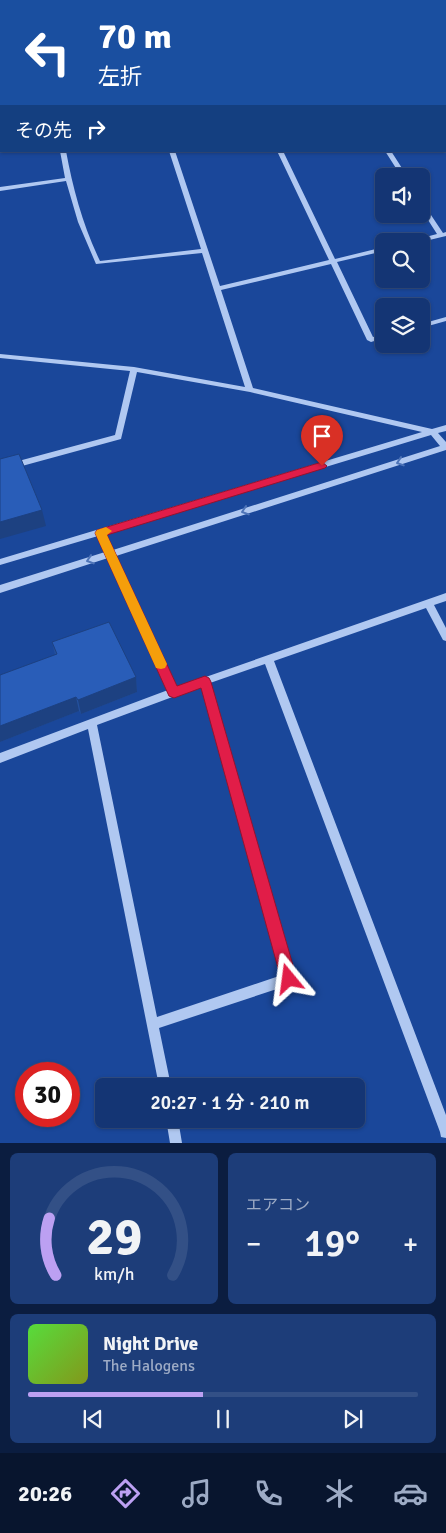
<!DOCTYPE html>
<html lang="ja">
<meta charset="utf-8">
<style>
:root{--surface:#143574;--page:#1d3d79;--text:#f1f3f6;--muted:#9dabc5;--line:#335086;--accent:#bca0f2}
body{margin:0;font-family:Signika,"Noto Sans JP",sans-serif;background:var(--page);color:var(--text);height:100vh;display:flex;flex-direction:column;font-size:19px;white-space:nowrap}
*{box-sizing:border-box;margin:0}
p{font-size:16px;color:var(--muted)}
.icon{flex:none;width:28px;height:28px;fill:none;stroke:currentColor;stroke-width:2;stroke-linecap:round;stroke-linejoin:round}
.map{position:relative;height:1143px;overflow:hidden}
.side{display:flex;flex-direction:column;gap:10px;padding:10px;background:#0b1d40;flex:1}
.side>*{flex:none}
.banner{position:absolute;left:0px;top:0px;width:446px;height:152px;box-shadow:0 1px 4px #0004,0 0 0 1px var(--line);background:#1a4fa0;color:#fff;overflow:hidden}
.controls{position:absolute;left:375px;top:168px;display:grid;gap:10px}
.controls a{display:grid;place-items:center;width:55px;height:55px;border-radius:8px;background:var(--surface);box-shadow:0 1px 4px #0004,0 0 0 1px var(--line);font-size:25px}
.speed{position:absolute;left:15px;top:1062px;display:flex;gap:10px;font-size:25px;font-weight:700;text-align:center}
.speed>*{display:grid;place-content:center;width:65px;height:65px;border-radius:50%;background:var(--surface);box-shadow:0 1px 4px #0004,0 0 0 1px var(--line);line-height:1}
.speed .limit{border:8px solid #d22;background:#fff;color:#111}
.pin{position:absolute;display:grid;place-items:center;width:42px;height:42px;color:#fff;margin:-51px -21px;border-radius:50% 50% 50% 0;rotate:-45deg;box-shadow:0 0 5px #0007}
.pin .icon{rotate:45deg}
.me{position:absolute;width:55px;margin:-28px;rotate:344deg;stroke-linejoin:round;filter:drop-shadow(0 0 4px #0008)}
.turn{display:flex;align-items:center;gap:18px;height:105px;padding:0 15px;font-size:22px}
.turn .icon{width:65px;height:65px;stroke-width:2.5}
.turn b{display:block;font-size:35px;line-height:42px}
.then{display:flex;align-items:center;height:48px;padding:0 15px;background:#0003;gap:10px;font-size:19px}
.big{font-size:38px;font-weight:600;line-height:1.1}
.side .widget{flex:1;display:flex;flex-direction:column;justify-content:center;gap:8px;min-width:0;padding:0 18px;border-radius:8px;background:var(--page)}
.side .dial{align-items:center;gap:0}
.dial svg{height:130px;overflow:visible;fill:none;stroke:var(--line);stroke-width:7;stroke-linecap:round;text-anchor:middle}
.dial text{fill:var(--text);stroke:none}
.song{display:flex;align-items:center;gap:15px}
.cover{width:60px;height:60px;border-radius:8px;background:linear-gradient(135deg,hsl(110 70% 55%),hsl(70 70% 35%))}
.played{height:5px;border-radius:2px;background:linear-gradient(90deg,var(--accent) 45%,var(--line) 45%)}
.keys{display:flex;justify-content:space-around;direction:ltr}
.heat{display:flex;justify-content:space-between;align-items:center;font-size:28px;direction:ltr}
.side .tiles{flex:1;display:grid;gap:10px;grid-template-columns:1fr 1fr}
.widget:last-child{grid-column:span 2}
.trip{position:absolute;left:95px;top:1078px;width:270px;height:50px;border-radius:8px;background:var(--surface);box-shadow:0 1px 4px #0004,0 0 0 1px var(--line);font-weight:600;line-height:50px;text-align:center}
.tab-bar{display:flex;height:80px;justify-content:space-around;align-items:center;background:#08152e;color:var(--muted)}
.tab-bar .icon{width:35px;height:35px}
.tab-bar .current{color:var(--accent)}
.tab-bar b{font-size:22px;color:var(--text)}
.map>svg:first-child{display:block}
.lines{fill:none;stroke-linecap:round;stroke-linejoin:round}
.minor{fill:#b0c8f1;fill-rule:evenodd}
.wall{fill:#23509e}
.shaded-wall{fill:#1d4181}
.building{fill:#295db8;stroke:#1d4181}
.oneway{stroke:#4e74b8}
.route{fill:#e11d48;stroke:#92132f}
.slow{fill:#f59e0b}
</style>
<div class="map">
<svg width="446" height="1143" viewBox="0 0 446 1143">
<rect width="100%" height="100%" fill="#1a479a"/>
<g class="lines">
<path class="minor" d="M 5,0 L 9,0 L 9,1 L 5,1 Z
M 93,0 L 97,0 L 97,1 L 93,1 Z
M 266,0 L 278,0 L 279,1 L 268,1 Z
M 361,0 L 384,0 L 382,1 L 360,1 Z
M 445,32 L 446,32 L 446,34 L 445,34 Z
M 0,45 L 1,45 L 1,47 L 0,47 Z
M 0,64 L 1,65 L 1,67 L 0,68 Z
M 445,85 L 446,86 L 446,90 L 445,89 Z
M 60,151 L 66,151 C 73,189 83,226 100,261 L 201,249 L 169,151 L 175,151 L 220,286 L 329,260 L 277,151 L 283,151 L 335,259 L 384,247 L 384,251 L 337,262 L 373,337 L 384,334 L 384,338 L 371,342 L 367,340 L 331,264 L 221,290 L 253,388 L 432,429 L 446,425 L 446,431 L 438,433 L 446,442 L 446,450 L 116,556 L 177,687 L 446,593 L 446,601 L 434,605 L 446,628 L 446,641 L 443,640 L 426,608 L 274,661 L 446,1115 L 446,1138 L 441,1137 L 440,1132 L 265,664 L 210,683 L 295,979 L 293,983 L 289,985 L 159,1028 L 171,1086 L 159,1086 L 88,729 L 0,763 L 0,753 L 168,690 L 108,558 L 0,593 L 0,585 L 105,552 L 98,536 L 0,565 L 0,559 L 422,432 L 250,392 L 137,372 L 121,439 L 0,472 L 0,466 L 115,435 L 130,371 L 0,358 L 0,354 L 134,367 L 245,387 L 202,253 L 96,264 L 78,222 L 66,181 L 0,191 L 0,187 L 65,178 ZM 431,435 L 440,446 L 113,550 L 105,534 ZM 202,686 L 282,975 L 157,1017 L 97,725 Z
M 385,151 L 391,151 L 407,176 L 401,176 Z
M 421,202 L 423,203 L 443,233 L 446,232 L 446,236 L 421,242 L 413,241 L 414,240 L 437,234 L 421,209 Z
M 446,317 L 446,321 L 421,328 L 421,324 Z
M 166,1119 L 178,1119 L 182,1143 L 170,1143 Z"/>
</g>
<path class="wall" d="M 52,642 L 136,677 L 137,692 L 81,714 L 79,711 L 0,742 L 0,675 L 55,655 Z"/>
<path class="shaded-wall" d="M 42,510 L 46,526 L 0,539 L 0,522 Z
M 136,677 L 137,692 L 81,714 L 78,700 Z
M 76,697 L 79,711 L 0,742 L 0,726 Z"/>
<path class="building" d="M 19,454 L 42,510 L 0,522 L 0,459 Z
M 109,622 L 136,677 L 78,700 L 76,697 L 0,726 L 0,675 L 57,654 L 52,642 Z"/>
<defs><path id="oneway-chevron" d="M-2-3.5L2.5 0L-2 3.5" fill="none" stroke-width="1.6" stroke-linecap="round" stroke-linejoin="round" transform="scale(1.25)"/></defs>
<g class="oneway">
<use href="#oneway-chevron" transform="translate(400 462) rotate(162)"/>
<use href="#oneway-chevron" transform="translate(245 511) rotate(162)"/>
<use href="#oneway-chevron" transform="translate(90 560) rotate(162)"/>
</g>
<path class="route" d="M 322,462 L 327,466 L 325,468 L 107,535 L 177,686 L 205,676 L 209,678 L 211,682 L 297,979 L 295,984 L 289,986 L 284,984 L 281,979 L 201,688 L 174,698 L 169,696 L 95,533 L 97,530 Z"/>
<path class="slow" d="M 106,527 L 112,531 L 107,535 L 167,664 L 165,668 L 161,669 L 156,668 L 95,533 L 97,530 Z"/>
</svg>
<div class="controls">
<a><svg class="icon" aria-label="sound" viewBox="0 0 24 24"><path d="M4 9h4l5-4v14l-5-4H4zM17 9q2 3 0 6"/></svg></a>
<a><svg class="icon" aria-label="search" viewBox="0 0 24 24"><circle cx="10" cy="10" r="6"/><path d="M15 15l6 6"/></svg></a>
<a><svg class="icon" aria-label="layers" viewBox="0 0 24 24"><path d="M12 4l9 5-9 5-9-5zM3 14l9 5 9-5"/></svg></a>
</div>
<div class="speed"><div class="limit">30</div></div>
<div class="pin" style="left:322px;top:466px;background:#d93025"><svg class="icon" aria-label="arrive" viewBox="0 0 24 24"><path d="M6 21V4h12l-3 4 3 4H6"/></svg></div>
<svg class="me" style="left:289px;top:979px" viewBox="-20 -20 40 40"><path d="M0-17L14 15 0 8-14 15z" fill="#e11d48" stroke="#fff" stroke-width="4"/></svg>
<div class="trip">20:27 · 1 分 · 210 m</div>
<div class="banner">
<div class="turn"><svg class="icon" aria-label="left" viewBox="0 0 24 24"><path d="M17 20v-9H6M10 6l-5 5 5 5"/></svg><div><b>70 m</b>左折</div></div>
<div class="then">その先<svg class="icon" aria-label="right" viewBox="0 0 24 24"><path d="M7 20v-9h11M14 6l5 5-5 5"/></svg></div>
</div>
</div>
<section class="side">
<div class="tiles">
<div class="widget dial"><svg viewBox="0 0 100 80">
<path d="M14 69A42 42 0 1 1 86 69"/>
<path d="M14 69A42 42 0 0 1 10 34" stroke="#bca0f2"/>
<text x="50" y="56" font-size="32" font-weight="700">29</text>
<text x="50" y="72" font-size="11">km/h</text>
</svg></div>
<div class="widget"><p>エアコン</p>
<div class="heat"><a>−</a><b class="big">19°</b><a>+</a></div>
</div>
<div class="widget">
<div class="song"><i class="cover"></i><div><b>Night Drive</b><p>The Halogens</p></div></div>
<div class="played"></div>
<div class="keys"><svg class="icon" aria-label="previous" viewBox="0 0 24 24"><path d="M18 5L8 12l10 7zM5 5v14"/></svg><svg class="icon" aria-label="pause" viewBox="0 0 24 24"><path d="M8 5v14M16 5v14"/></svg><svg class="icon" aria-label="next" viewBox="0 0 24 24"><path d="M6 5l10 7-10 7zM19 5v14"/></svg></div>
</div>
</div>
</section>
<nav class="tab-bar">
<b>20:26</b>
<svg class="icon current" aria-label="directions" viewBox="0 0 24 24"><path d="M12 3l9 9-9 9-9-9zM9 14v-3h6M13 9l2 2-2 2"/></svg>
<svg class="icon" aria-label="music" viewBox="0 0 24 24"><path d="M9 18V5l10-2v13"/><circle cx="6" cy="18" r="3"/><circle cx="16" cy="16" r="3"/></svg>
<svg class="icon" aria-label="phone" viewBox="0 0 24 24"><path d="M5 4h4l2 5-3 2q2 4 5 5l2-3 5 2v4C11 20 4 13 5 4z"/></svg>
<svg class="icon" aria-label="climate" viewBox="0 0 24 24"><path d="M12 3v18M4 7l16 10M4 17L20 7"/></svg>
<svg class="icon" aria-label="car" viewBox="0 0 24 24"><path d="M5 17H2v-5l4-1 3-4h7l3 4 3 1v5h-3M9 17h6M6 11h13"/><circle cx="7" cy="17" r="2"/><circle cx="17" cy="17" r="2"/></svg>
</nav>
